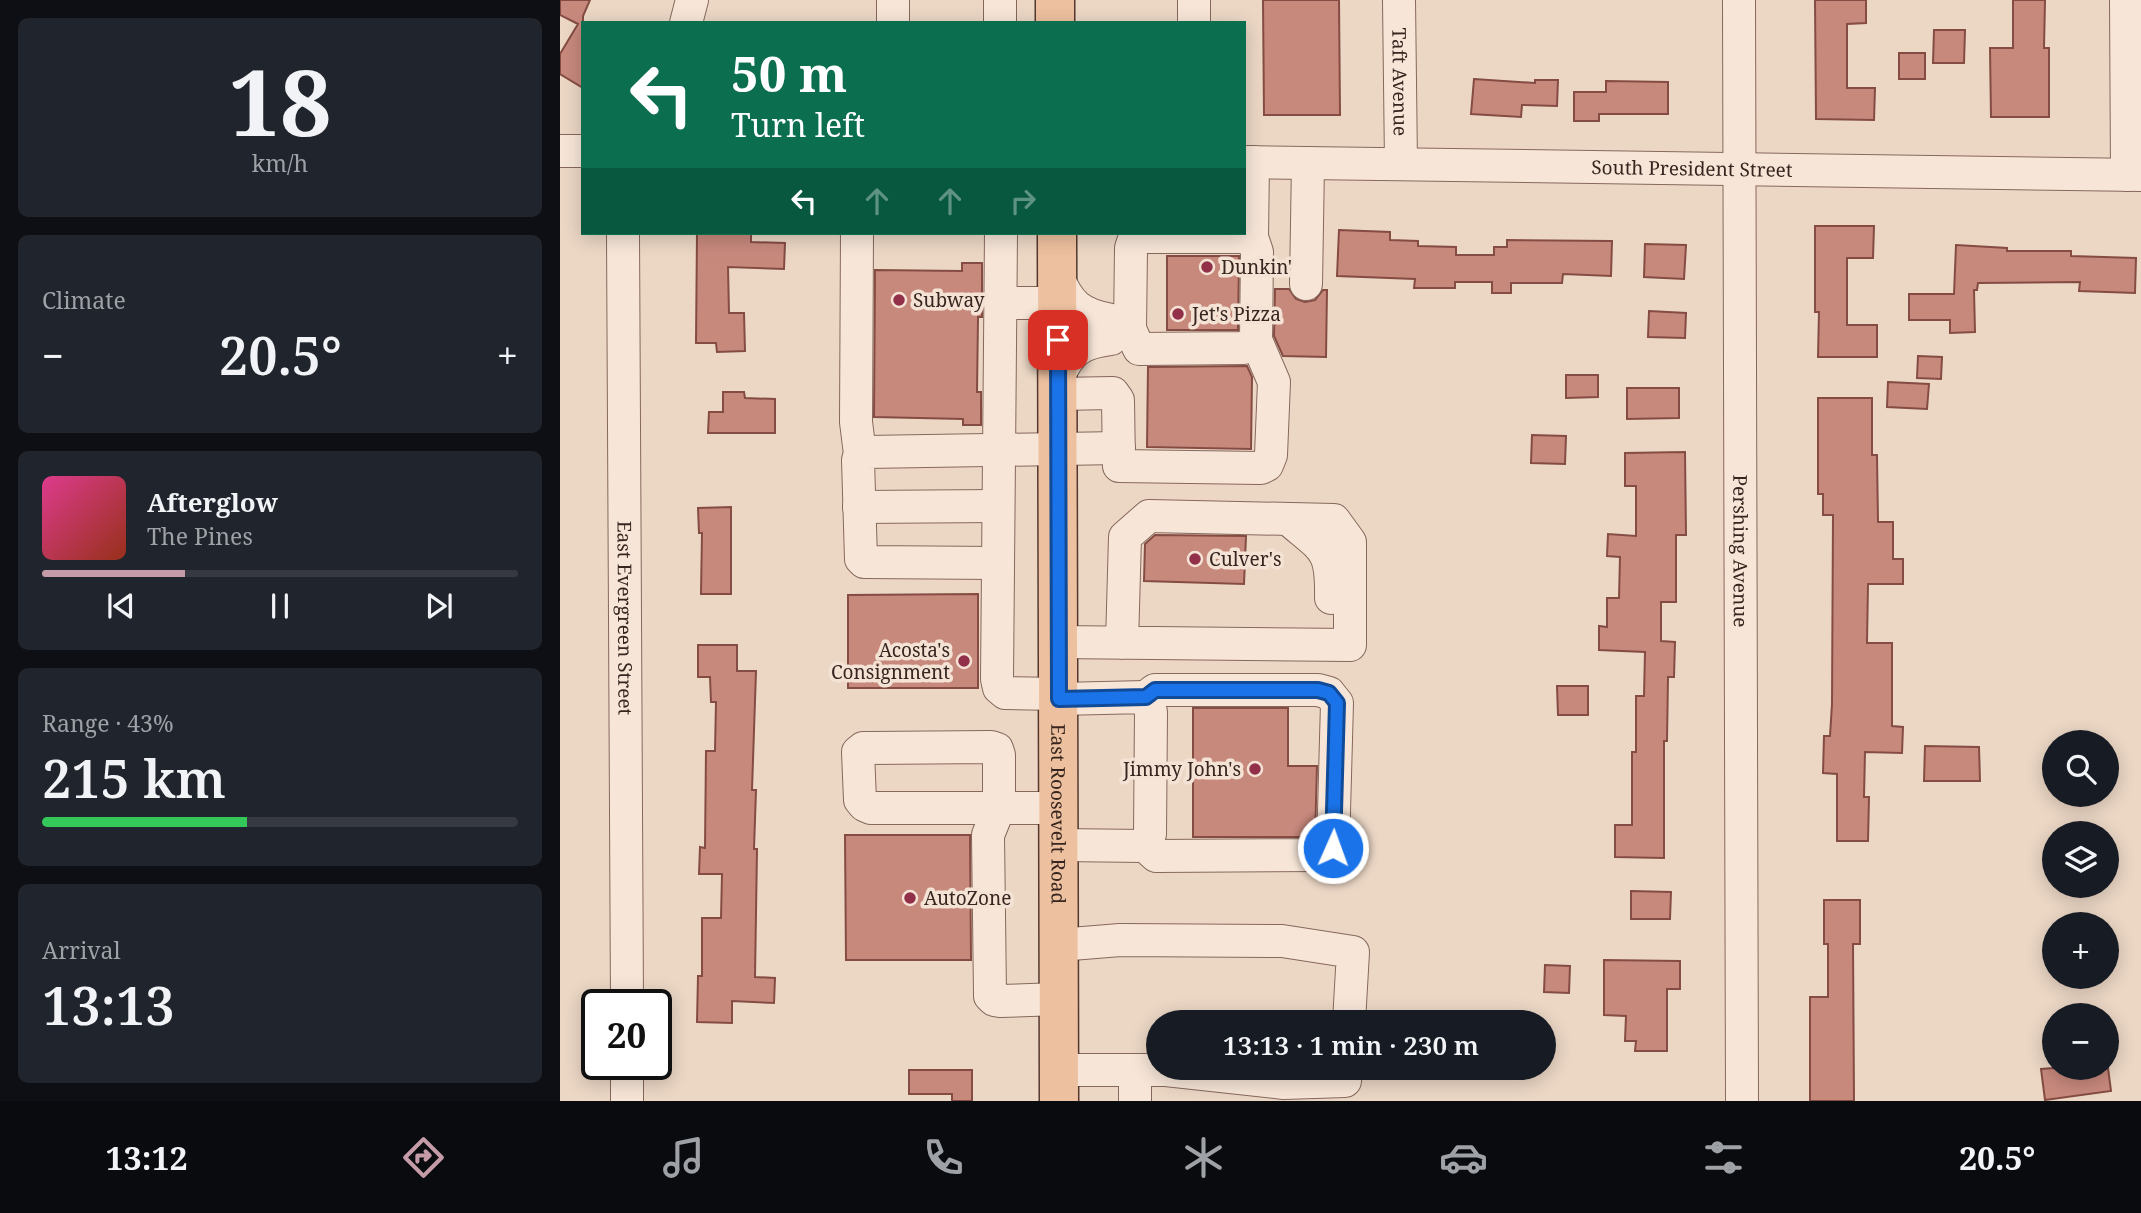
<!DOCTYPE html>
<meta charset="utf-8">
<style>
:root{--surface:#171b24;--page:#20242c;--text:#f1f3f6;--muted:#9ea1a6;--line:#363941;--accent:#c69ba8}
body{margin:0;font-family:"Noto Serif",serif;background:var(--page);color:var(--text);height:100vh;display:flex;flex-direction:column;font-size:26px;white-space:nowrap}
*{box-sizing:border-box;margin:0}
p{font-size:23px;color:var(--muted)}
.icon{flex:none;width:38px;height:38px;fill:none;stroke:currentColor;stroke-width:2;stroke-linecap:round;stroke-linejoin:round}
.map{position:relative;flex:1;overflow:hidden}
.drawer{display:flex;flex-direction:column;gap:18px;padding:18px;background:#0d0f14;width:560px}
.drawer>*{flex:none}
.guide{position:absolute;left:21px;top:21px;width:665px;height:214px;border-radius:0px;box-shadow:0 4px 18px #0003;background:#0b6e4f;color:#fff;overflow:hidden}
.tools{position:absolute;left:1482px;top:730px;display:grid;gap:14px}
.tools a{display:grid;place-items:center;width:77px;height:77px;border-radius:50%;background:var(--surface);box-shadow:0 4px 18px #0003;font-size:35px}
.speed{position:absolute;left:21px;top:989px;display:flex;gap:14px;font-size:35px;font-weight:700;text-align:center}
.speed>*{display:grid;place-content:center;width:91px;height:91px;border-radius:50%;background:var(--surface);box-shadow:0 4px 18px #0003;line-height:1}
.speed .limit{border:4px solid #111;border-radius:10px;background:#fff;color:#111}
.pin{position:absolute;display:grid;place-items:center;width:60px;height:60px;color:#fff;margin:-30px;border-radius:14px;box-shadow:0 4px 10px #0006}
.me{position:absolute;width:77px;margin:-38px;rotate:2deg;stroke-linejoin:round;filter:drop-shadow(0 0 5px #0008)}
.turn{display:flex;align-items:center;gap:24px;height:147px;padding:0 35px;font-size:32px}
.turn .icon{width:91px;height:91px;stroke-width:2.5}
.turn b{display:block;font-size:49px;line-height:60px}
.lanes{display:flex;align-items:center;height:66px;padding:0 35px;background:#0003;justify-content:center;gap:35px;direction:ltr}
.lanes .off{opacity:.35}
.big{font-size:52px;font-weight:600;line-height:1.1}
.drawer .tile{flex:1;display:flex;flex-direction:column;justify-content:center;gap:10px;min-width:0;padding:0 24px;border-radius:10px;background:var(--page)}
.drawer .dial{align-items:center;gap:0}
.dial b{font-size:91px;line-height:1}
.song{display:flex;align-items:center;gap:21px}
.cover{width:84px;height:84px;border-radius:10px;background:linear-gradient(135deg,hsl(330 70% 55%),hsl(10 70% 35%))}
.played{height:7px;border-radius:4px;background:linear-gradient(90deg,var(--accent) 30%,var(--line) 30%)}
.keys{display:flex;justify-content:space-around;direction:ltr}
.heat{display:flex;justify-content:space-between;align-items:center;font-size:38px;direction:ltr}
.charge{height:10px;border-radius:5px;background:linear-gradient(90deg,#34c759 43%,var(--line) 0)}
.trip{position:absolute;left:586px;top:1010px;width:410px;height:70px;border-radius:35px;background:var(--surface);box-shadow:0 4px 18px #0003;font-weight:600;line-height:70px;text-align:center}
.tabs{display:flex;height:112px;justify-content:space-around;align-items:center;background:#090b0e;color:var(--muted)}
.tabs .icon{width:49px;height:49px}
.tabs .current{color:var(--accent)}
.tabs b{font-size:32px;color:var(--text)}
main{display:flex;flex:1;min-height:0}
.map>svg:first-child{display:block}
.building{fill:#c8897d;stroke:#844c43;stroke-width:2}
.lines{fill:none;stroke-linecap:round;stroke-linejoin:round}
.minor-casing{stroke:#86685c;stroke-width:34}
.major-casing{stroke:#543830;stroke-width:41}
.minor{stroke:#f7e6d8;stroke-width:32}
.major{stroke:#edc19f;stroke-width:38}
.route-casing{stroke:#114b97;stroke-width:18}
.route{stroke:#1a73e8;stroke-width:12}
.poi-dot{fill:#922f49;stroke:#f4e3d5;stroke-width:2.5}
.labels{text-anchor:middle;dominant-baseline:central;stroke-width:7;stroke-linejoin:round;paint-order:stroke}
.street-label{font-size:19px;fill:#37251f;stroke:#f4e3d5}
.poi-label{font-size:19px;fill:#37251f;stroke:#f4e3d5;text-anchor:start}
</style>
<main>
<section class="drawer">
<div class="tile dial"><b>18</b><p>km/h</p></div>
<div class="tile"><p>Climate</p>
<div class="heat"><a>−</a><b class="big">20.5°</b><a>+</a></div>
</div>
<div class="tile">
<div class="song"><i class="cover"></i><div><b>Afterglow</b><p>The Pines</p></div></div>
<div class="played"></div>
<div class="keys"><svg class="icon" aria-label="previous" viewBox="0 0 24 24"><path d="M18 5L8 12l10 7zM5 5v14"/></svg><svg class="icon" aria-label="pause" viewBox="0 0 24 24"><path d="M8 5v14M16 5v14"/></svg><svg class="icon" aria-label="next" viewBox="0 0 24 24"><path d="M6 5l10 7-10 7zM19 5v14"/></svg></div>
</div>
<div class="tile"><p>Range · 43%</p><b class="big">215 km</b><div class="charge"></div></div>
<div class="tile"><p>Arrival</p><b class="big">13:13</b></div>
</section>
<div class="map">
<svg width="1581" height="1101" viewBox="0 0 1581 1101">
<rect width="100%" height="100%" fill="#ecd7c5"/>
<path class="building" d="M 0,0 L 30,0 L 23,16 L 23,88 L 0,74 L 0,54 L 18,24 L 0,15 Z
M 703,0 L 779,0 L 780,115 L 704,115 Z
M 1255,0 L 1306,0 L 1306,23 L 1287,24 L 1287,88 L 1315,88 L 1314,120 L 1256,119 Z
M 1453,0 L 1485,0 L 1484,48 L 1489,48 L 1489,117 L 1431,117 L 1430,48 L 1453,48 Z
M 1374,30 L 1405,30 L 1404,63 L 1373,63 Z
M 1339,53 L 1365,53 L 1365,79 L 1339,79 Z
M 914,79 L 975,83 L 975,80 L 998,80 L 997,106 L 962,105 L 961,117 L 911,114 Z
M 1046,81 L 1108,82 L 1108,114 L 1039,114 L 1039,121 L 1014,121 L 1014,92 L 1046,92 Z
M 1255,226 L 1314,226 L 1313,258 L 1287,258 L 1287,325 L 1317,325 L 1317,357 L 1258,357 L 1259,312 L 1255,312 Z
M 779,230 L 830,232 L 830,240 L 858,241 L 858,246 L 896,247 L 896,255 L 934,255 L 934,247 L 947,247 L 947,240 L 1052,241 L 1051,276 L 1003,274 L 1002,283 L 951,283 L 951,293 L 932,293 L 932,282 L 895,282 L 895,288 L 854,288 L 855,279 L 777,276 Z
M 137,233 L 191,234 L 191,242 L 225,243 L 224,269 L 168,267 L 169,313 L 184,313 L 185,351 L 157,352 L 156,343 L 136,343 Z
M 1085,244 L 1126,245 L 1124,279 L 1084,277 Z
M 1396,245 L 1447,248 L 1447,251 L 1511,251 L 1511,256 L 1576,258 L 1575,293 L 1519,291 L 1520,282 L 1418,283 L 1417,290 L 1414,290 L 1415,332 L 1390,333 L 1390,320 L 1349,320 L 1349,294 L 1394,294 Z
M 607,256 L 679,256 L 678,330 L 607,330 Z
M 402,263 L 422,263 L 422,317 L 418,317 L 417,392 L 421,392 L 421,425 L 403,425 L 403,419 L 314,417 L 315,270 L 402,271 Z
M 715,289 L 729,289 L 736,299 L 745,302 L 755,300 L 763,290 L 767,290 L 766,357 L 723,356 L 714,336 Z
M 1089,311 L 1126,313 L 1125,338 L 1088,337 Z
M 1358,356 L 1382,357 L 1381,379 L 1357,378 Z
M 687,366 L 692,377 L 691,449 L 587,447 L 588,367 Z
M 1006,375 L 1038,375 L 1038,397 L 1006,398 Z
M 1328,382 L 1369,384 L 1367,409 L 1327,407 Z
M 1067,388 L 1119,388 L 1119,418 L 1067,419 Z
M 163,392 L 184,392 L 185,398 L 215,399 L 215,433 L 148,433 L 149,412 L 163,412 Z
M 1258,398 L 1312,398 L 1312,455 L 1317,455 L 1318,522 L 1333,522 L 1333,559 L 1343,559 L 1343,584 L 1308,584 L 1307,643 L 1332,643 L 1332,726 L 1343,727 L 1342,753 L 1305,752 L 1304,797 L 1309,797 L 1308,841 L 1277,841 L 1277,774 L 1263,773 L 1264,736 L 1270,736 L 1272,704 L 1273,515 L 1263,515 L 1263,494 L 1258,494 Z
M 972,435 L 1006,436 L 1005,464 L 971,463 Z
M 1125,452 L 1126,535 L 1116,535 L 1116,602 L 1101,602 L 1101,641 L 1115,642 L 1114,677 L 1108,677 L 1107,741 L 1104,741 L 1104,858 L 1055,857 L 1055,825 L 1072,825 L 1072,752 L 1076,752 L 1076,696 L 1084,696 L 1085,652 L 1039,650 L 1039,626 L 1047,627 L 1047,598 L 1059,598 L 1060,557 L 1047,556 L 1048,534 L 1076,536 L 1076,486 L 1065,486 L 1065,453 Z
M 171,507 L 171,594 L 141,594 L 142,533 L 139,533 L 138,508 Z
M 595,535 L 686,536 L 684,584 L 584,581 L 585,544 Z
M 418,594 L 418,688 L 288,688 L 288,595 Z
M 138,645 L 177,645 L 177,671 L 196,671 L 192,790 L 196,790 L 194,849 L 197,849 L 195,977 L 215,978 L 214,1003 L 172,1001 L 172,1023 L 137,1022 L 138,976 L 142,976 L 142,918 L 161,918 L 162,874 L 139,874 L 140,847 L 145,848 L 146,751 L 155,751 L 156,702 L 151,702 L 150,677 L 138,677 Z
M 997,686 L 1028,686 L 1028,715 L 998,715 Z
M 633,708 L 728,708 L 728,766 L 757,766 L 755,837 L 633,837 Z
M 1365,746 L 1419,747 L 1420,781 L 1364,781 Z
M 285,835 L 410,835 L 411,960 L 286,960 Z
M 1071,891 L 1111,892 L 1110,919 L 1071,919 Z
M 1264,900 L 1300,900 L 1300,944 L 1293,944 L 1294,1101 L 1250,1101 L 1250,997 L 1268,997 L 1268,944 L 1264,944 Z
M 1044,960 L 1120,961 L 1120,989 L 1107,989 L 1107,1051 L 1075,1051 L 1076,1041 L 1065,1041 L 1066,1016 L 1044,1015 Z
M 985,965 L 1010,966 L 1009,993 L 984,992 Z
M 1494,1068 L 1548,1068 L 1551,1091 L 1485,1100 L 1481,1069 Z
M 349,1070 L 412,1070 L 412,1101 L 392,1101 L 392,1094 L 349,1094 Z"/>
<g class="lines">
<defs>
<g id="minor">
<path d="M 333,0 L 333,23"/>
<path d="M 440,0 L 440,23"/>
<path d="M 634,0 L 634,23"/>
<path id="s1" d="M 839,0 L 841,164"/>
<path id="s2" d="M 1179,0 L 1182,1101"/>
<path d="M 1566,0 L 1567,175"/>
<path d="M 126,23 L 132,0"/>
<path d="M 0,151 L 23,151"/>
<path id="s3" d="M 684,162 L 1581,175"/>
<path id="s4" d="M 63,233 L 67,1004"/>
<path d="M 297,233 L 296,422 L 300,454"/>
<path d="M 441,233 L 437,679 L 439,688 L 445,693 L 498,694"/>
<path d="M 692,237 L 581,237 L 574,239 L 571,248 L 570,329 L 579,349 L 684,348 L 696,340 L 697,252 L 692,237 L 693,162"/>
<path d="M 497,275 C 509,305 520,314 551,320 L 558,329"/>
<path d="M 746,284 L 748,163"/>
<path d="M 440,303 L 498,303"/>
<path d="M 498,378 C 510,350 521,343 551,339 L 558,329"/>
<path d="M 498,394 L 553,393 L 558,400 L 559,466 L 701,468 L 707,465 L 711,455 L 714,382 L 696,340"/>
<path d="M 299,507 L 437,506"/>
<path d="M 728,519 C 764,550 772,548 771,598"/>
<path d="M 437,563 L 304,562 L 301,559 L 298,460 L 300,454 L 306,452 L 559,448"/>
<path d="M 498,642 L 790,645 L 790,542 L 774,520 L 589,516 L 565,537 L 562,643"/>
<path d="M 499,699 L 586,697 L 591,712 L 590,834 L 585,846"/>
<path d="M 499,808 L 311,808 L 304,805 L 300,800 L 298,752 L 303,748 L 308,748 L 431,747 L 437,749 L 439,755 L 439,808 L 428,835 L 430,996 L 434,1000 L 440,1001 L 499,999"/>
<path d="M 499,845 L 585,846 L 596,856 L 765,855 L 773,848 L 777,703 L 769,693 L 758,690 L 595,690 L 586,697"/>
<path d="M 499,945 L 560,940 L 722,941 L 793,952 L 789,1022"/>
<path d="M 67,1064 L 67,1101"/>
<path d="M 499,1070 L 606,1070 L 724,1083 L 785,1081 L 786,1068"/>
<path d="M 575,1101 L 575,1070"/>
</g>
<g id="major">
<path d="M 495,0 L 495,23"/>
<path id="s5" d="M 497,233 L 499,1101"/>
</g>
</defs>
<use href="#minor" class="minor-casing"/>
<use href="#major" class="major-casing"/>
<use href="#minor" class="minor"/>
<use href="#major" class="major"/>
</g>
<g class="lines">
<defs>
<path id="route" d="M 498,340 L 499,699 L 586,697 L 595,690 L 758,690 L 769,693 L 777,703 L 773,848"/>
</defs>
<use href="#route" class="route-casing"/>
<use href="#route" class="route"/>
</g>
<g class="poi-dot">
<circle cx="647" cy="267" r="7"/>
<circle cx="339" cy="300" r="7"/>
<circle cx="618" cy="314" r="7"/>
<circle cx="635" cy="559" r="7"/>
<circle cx="404" cy="661" r="7"/>
<circle cx="695" cy="769" r="7"/>
<circle cx="350" cy="898" r="7"/>
</g>
<g class="labels">
<g class="street-label">
<text stroke="none"><textPath href="#s1" startOffset="82">Taft Avenue</textPath></text>
<text stroke="none"><textPath href="#s3" startOffset="448">South President Street</textPath></text>
<text stroke="none"><textPath href="#s2" startOffset="551">Pershing Avenue</textPath></text>
<text stroke="none"><textPath href="#s4" startOffset="385">East Evergreen Street</textPath></text>
<text stroke="none"><textPath href="#s5" startOffset="581">East Roosevelt Road</textPath></text>
</g>
<g class="poi-label">
<text x="661" y="267">Dunkin'</text>
<text x="353" y="300">Subway</text>
<text x="632" y="314">Jet's Pizza</text>
<text x="649" y="559">Culver's</text>
<text x="390" y="650" text-anchor="end">Acosta's<tspan x="390" dy="22">Consignment</tspan></text>
<text x="681" y="769" text-anchor="end">Jimmy John's</text>
<text x="364" y="898">AutoZone</text>
</g>
</g>
</svg>
<div class="tools">
<a><svg class="icon" aria-label="search" viewBox="0 0 24 24"><circle cx="10" cy="10" r="6"/><path d="M15 15l6 6"/></svg></a>
<a><svg class="icon" aria-label="layers" viewBox="0 0 24 24"><path d="M12 4l9 5-9 5-9-5zM3 14l9 5 9-5"/></svg></a>
<a>+</a>
<a>−</a>
</div>
<div class="speed"><div class="limit">20</div></div>
<div class="pin" style="left:498px;top:340px;background:#d93025"><svg class="icon" aria-label="arrive" viewBox="0 0 24 24"><path d="M6 21V4h12l-3 4 3 4H6"/></svg></div>
<svg class="me" style="left:773px;top:848px" viewBox="-20 -20 40 40"><circle r="17" fill="#1a73e8" stroke="#fff" stroke-width="3"/><path d="M0-11L8 9 0 5-8 9z" fill="#fff"/></svg>
<div class="trip">13:13 · 1 min · 230 m</div>
<div class="guide">
<div class="turn"><svg class="icon" aria-label="left" viewBox="0 0 24 24"><path d="M17 20v-9H6M10 6l-5 5 5 5"/></svg><div><b>50 m</b>Turn left</div></div>
<div class="lanes"><svg class="icon" aria-label="left" viewBox="0 0 24 24"><path d="M17 20v-9H6M10 6l-5 5 5 5"/></svg><svg class="icon off" aria-label="ahead" viewBox="0 0 24 24"><path d="M12 20V5M6 11l6-6 6 6"/></svg><svg class="icon off" aria-label="ahead" viewBox="0 0 24 24"><path d="M12 20V5M6 11l6-6 6 6"/></svg><svg class="icon off" aria-label="right" viewBox="0 0 24 24"><path d="M7 20v-9h11M14 6l5 5-5 5"/></svg></div>
</div>
</div>
</main>
<nav class="tabs">
<b>13:12</b>
<svg class="icon current" aria-label="directions" viewBox="0 0 24 24"><path d="M12 3l9 9-9 9-9-9zM9 14v-3h6M13 9l2 2-2 2"/></svg>
<svg class="icon" aria-label="music" viewBox="0 0 24 24"><path d="M9 18V5l10-2v13"/><circle cx="6" cy="18" r="3"/><circle cx="16" cy="16" r="3"/></svg>
<svg class="icon" aria-label="phone" viewBox="0 0 24 24"><path d="M5 4h4l2 5-3 2q2 4 5 5l2-3 5 2v4C11 20 4 13 5 4z"/></svg>
<svg class="icon" aria-label="climate" viewBox="0 0 24 24"><path d="M12 3v18M4 7l16 10M4 17L20 7"/></svg>
<svg class="icon" aria-label="car" viewBox="0 0 24 24"><path d="M5 17H2v-5l4-1 3-4h7l3 4 3 1v5h-3M9 17h6M6 11h13"/><circle cx="7" cy="17" r="2"/><circle cx="17" cy="17" r="2"/></svg>
<svg class="icon" aria-label="filters" viewBox="0 0 24 24"><path d="M4 7h16M4 17h16"/><circle cx="9" cy="7" r="2"/><circle cx="15" cy="17" r="2"/></svg>
<b>20.5°</b>
</nav>
